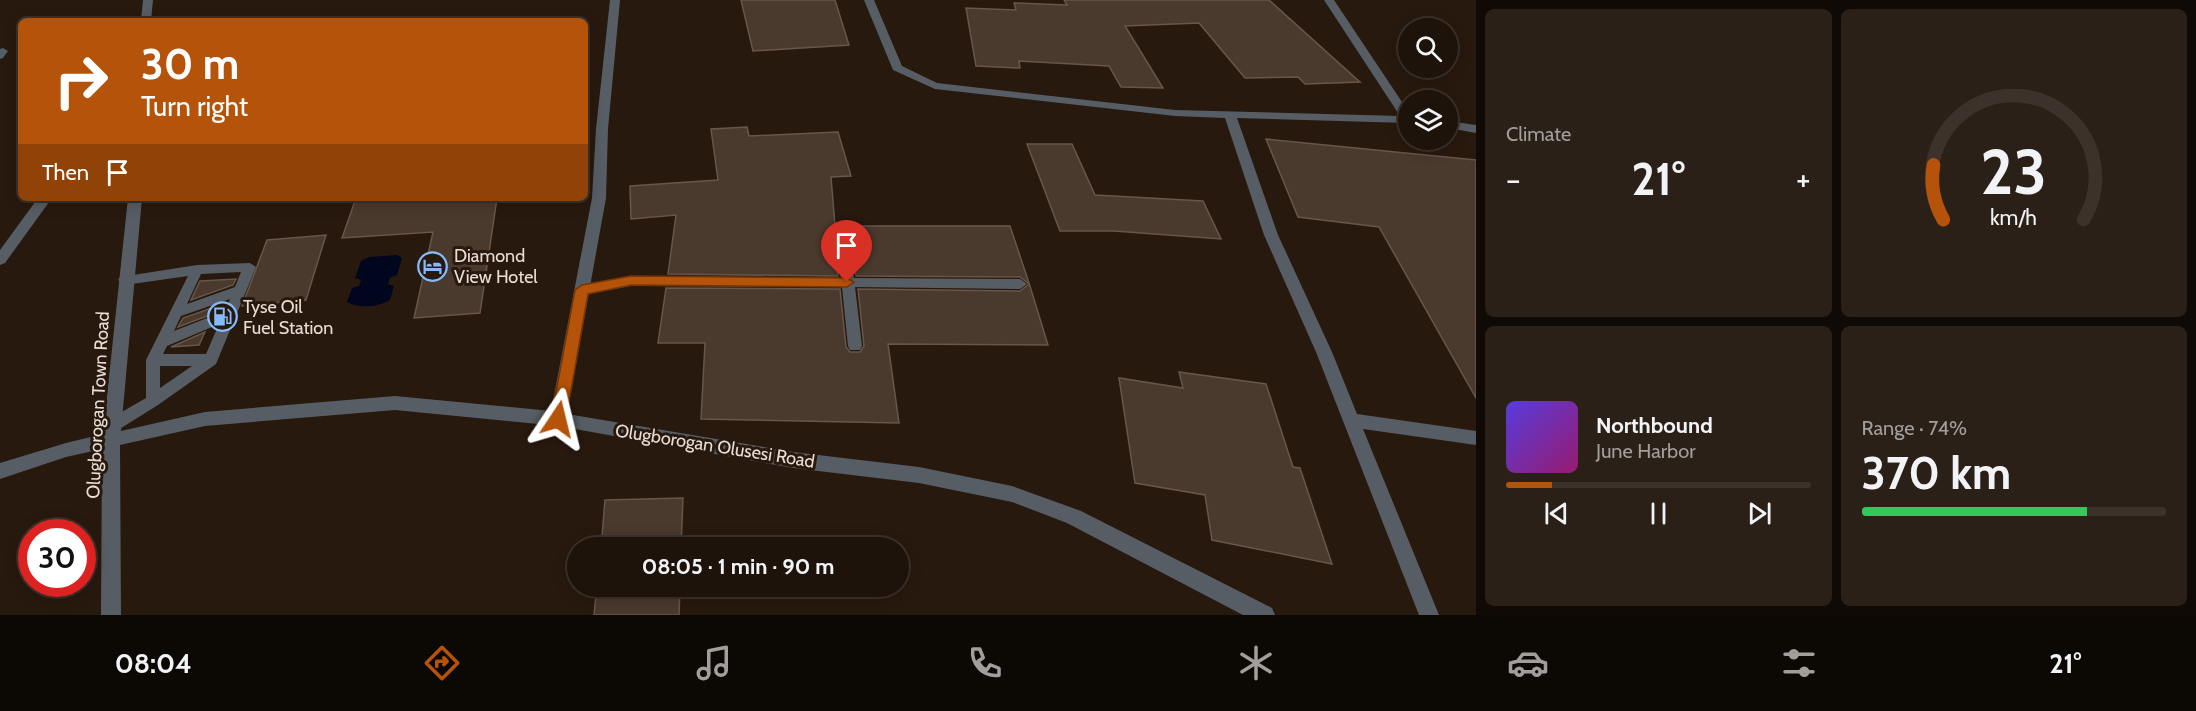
<!DOCTYPE html>
<meta charset="utf-8">
<style>
:root{--surface:#1e130a;--page:#2b2018;--text:#f1f3f6;--muted:#a19e9c;--line:#3c322b;--accent:#b45309}
body{margin:0;font-family:Cabin,sans-serif;background:var(--page);color:var(--text);height:100vh;display:flex;flex-direction:column;font-size:22px;white-space:nowrap}
*{box-sizing:border-box;margin:0}
p{font-size:20px;color:var(--muted)}
.icon{flex:none;width:33px;height:33px;fill:none;stroke:currentColor;stroke-width:2;stroke-linecap:round;stroke-linejoin:round}
.map{position:relative;flex:1;overflow:hidden}
.details{display:flex;flex-direction:column;gap:9px;padding:9px;background:#100a06;width:720px}
.details>*{flex:none}
.guide{position:absolute;left:18px;top:18px;width:570px;height:183px;border-radius:9px;box-shadow:0 3px 15px #0003,0 0 0 2px var(--line);background:#b45309;color:#fff;overflow:hidden}
.fabs{position:absolute;left:1398px;top:18px;display:grid;gap:12px}
.fabs a{display:grid;place-items:center;width:60px;height:60px;border-radius:50%;background:var(--surface);box-shadow:0 3px 15px #0003,0 0 0 2px var(--line);font-size:30px}
.speed{position:absolute;left:18px;top:519px;display:flex;gap:12px;font-size:30px;font-weight:700;text-align:center}
.speed>*{display:grid;place-content:center;width:78px;height:78px;border-radius:50%;background:var(--surface);box-shadow:0 3px 15px #0003,0 0 0 2px var(--line);line-height:1}
.speed .limit{border:9px solid #d22;background:#fff;color:#111}
.pin{position:absolute;display:grid;place-items:center;width:51px;height:51px;color:#fff;margin:-62px -26px;border-radius:50% 50% 50% 0;rotate:-45deg;box-shadow:0 0 6px #0007}
.pin .icon{rotate:45deg}
.me{position:absolute;width:66px;margin:-33px;rotate:10deg;stroke-linejoin:round;filter:drop-shadow(0 0 4px #0008)}
.turn{display:flex;align-items:center;gap:21px;height:126px;padding:0 24px;font-size:27px}
.turn .icon{width:78px;height:78px;stroke-width:2.5}
.turn b{display:block;font-size:42px;line-height:51px}
.then{display:flex;align-items:center;height:57px;padding:0 24px;background:#0003;gap:12px;font-size:22px}
.big{font-size:45px;font-weight:800;line-height:1.1}
.details .card{flex:1;display:flex;flex-direction:column;justify-content:center;gap:9px;min-width:0;padding:0 21px;border-radius:9px;background:var(--page)}
.details .dial{align-items:center;gap:0}
.dial svg{height:156px;overflow:visible;fill:none;stroke:var(--line);stroke-width:7;stroke-linecap:round;text-anchor:middle}
.dial text{fill:var(--text);stroke:none}
.song{display:flex;align-items:center;gap:18px}
.cover{width:72px;height:72px;border-radius:9px;background:linear-gradient(135deg,hsl(250 70% 55%),hsl(320 70% 35%))}
.played{height:6px;border-radius:3px;background:linear-gradient(90deg,var(--accent) 15%,var(--line) 15%)}
.keys{display:flex;justify-content:space-around;direction:ltr}
.heat{display:flex;justify-content:space-between;align-items:center;font-size:33px;direction:ltr}
.charge{height:9px;border-radius:4px;background:linear-gradient(90deg,#34c759 74%,var(--line) 0)}
.details .tiles{flex:1;display:grid;gap:9px;grid-template-columns:repeat(2,1fr)}
.trip{position:absolute;left:567px;top:537px;width:342px;height:60px;border-radius:30px;background:var(--surface);box-shadow:0 3px 15px #0003,0 0 0 2px var(--line);font-weight:800;line-height:60px;text-align:center}
.tab-bar{display:flex;height:96px;justify-content:space-around;align-items:center;background:#0c0804;color:var(--muted)}
.tab-bar .icon{width:42px;height:42px}
.tab-bar .current{color:var(--accent)}
.tab-bar b{font-size:27px;color:var(--text)}
main{display:flex;flex:1;min-height:0}
.map>svg:first-child{display:block}
.water{fill:#00061d}
.building{fill:#4a392d;stroke:#685649;stroke-width:1.5}
.lines{fill:none;stroke-linecap:round;stroke-linejoin:round}
.lane{fill:#575d64;fill-rule:evenodd}
.street{fill:#575d64;fill-rule:evenodd}
.route{fill:#b45309;stroke:#753606;stroke-width:1.5}
.labels{text-anchor:middle;dominant-baseline:central;stroke-width:6;stroke-linejoin:round;paint-order:stroke}
.poi-label{font-size:18px;fill:#e9ded7;stroke:#28190e;text-anchor:start}
.street-label{font-size:18px;fill:#e9ded7;stroke:#28190e}
</style>
<main>
<div class="map">
<svg width="1476" height="615" viewBox="0 0 1476 615">
<rect width="100%" height="100%" fill="#28190e"/>
<path class="water" d="M 397,255 L 402,258 L 397,275 L 390,278 L 388,284 L 394,286 L 390,300 C 378,307 359,309 347,302 L 352,288 L 359,286 L 361,280 L 355,278 L 361,261 L 369,257 Z"/>
<path class="building" d="M 741,0 L 835,0 L 849,45 L 753,51 Z
M 1064,0 L 1269,0 L 1360,82 L 1305,84 L 1298,77 L 1245,78 L 1199,23 L 1125,26 L 1163,88 L 1121,87 L 1109,66 L 1019,61 L 1020,68 L 976,66 L 966,8 L 1016,10 L 1014,3 L 1067,5 Z
M 747,127 L 749,136 L 838,132 L 851,176 L 831,177 L 835,226 L 1010,226 L 1029,283 L 1048,345 L 888,344 L 899,423 L 701,419 L 705,343 L 658,343 L 666,288 L 840,289 L 846,347 L 850,352 L 860,352 L 864,346 L 858,289 L 1020,291 L 1029,284 L 1020,277 L 856,276 L 850,234 L 843,228 L 834,234 L 838,276 L 668,274 L 676,215 L 631,219 L 630,186 L 718,180 L 711,129 Z
M 1266,139 L 1476,160 L 1476,398 L 1379,227 L 1298,217 Z
M 1027,144 L 1072,144 L 1095,195 L 1203,201 L 1221,239 L 1114,231 L 1060,231 Z
M 356,198 L 497,198 L 480,313 L 414,318 L 433,232 L 342,238 Z
M 326,235 L 306,300 L 242,306 L 267,240 Z
M 236,279 L 233,285 L 191,300 L 200,281 Z
M 226,303 L 224,308 L 216,309 L 215,313 L 178,327 L 183,318 Z
M 205,332 L 199,345 L 171,347 Z
M 1179,372 L 1266,384 L 1293,467 L 1300,468 L 1332,564 L 1212,540 L 1205,495 L 1135,483 L 1119,378 L 1183,388 Z
M 683,498 L 681,548 L 601,548 L 605,500 Z
M 597,586 L 680,586 L 679,615 L 594,615 Z"/>
<g class="lines">
<path class="lane" d="M 3,48 L 8,51 L 3,58 L 0,59 L 0,49 Z
M 842,230 L 848,234 L 854,278 L 1020,279 L 1027,284 L 1020,289 L 855,287 L 862,346 L 860,350 L 850,350 L 848,346 L 842,287 L 631,286 L 582,295 L 575,290 L 582,285 L 631,276 L 841,278 L 836,234 Z
M 250,263 L 256,267 L 216,364 L 158,405 L 118,430 L 113,431 L 108,430 L 105,425 L 108,420 L 146,398 L 146,360 L 188,276 L 125,285 L 118,280 L 120,277 L 197,265 ZM 241,272 L 235,287 L 187,304 L 201,274 ZM 230,299 L 225,311 L 174,331 L 181,316 ZM 219,324 L 206,354 L 163,354 L 167,346 ZM 160,366 L 192,366 L 160,388 Z"/>
<path class="street" d="M 143,0 L 153,0 L 151,21 L 141,21 Z
M 610,0 L 620,0 L 608,129 L 606,198 L 567,414 L 793,452 L 919,467 L 1012,486 L 1081,511 L 1272,608 L 1275,615 L 1243,615 L 1067,523 L 1012,502 L 919,483 L 793,468 L 558,426 L 395,410 L 205,426 L 120,445 L 121,615 L 101,615 L 102,449 L 66,457 L 0,479 L 0,463 L 66,443 L 103,434 L 128,198 L 142,198 L 121,431 L 205,412 L 395,396 L 551,411 L 592,198 L 596,129 Z
M 864,0 L 874,0 L 902,66 L 937,83 L 1175,110 L 1400,116 L 1324,0 L 1334,0 L 1408,111 L 1408,123 L 1237,118 L 1278,235 L 1332,352 L 1357,414 L 1476,431 L 1476,445 L 1363,429 L 1439,615 L 1419,615 L 1316,352 L 1264,235 L 1225,118 L 1175,116 L 935,89 L 893,70 Z
M 1448,121 L 1476,125 L 1476,133 L 1448,128 Z
M 38,198 L 52,198 L 5,263 L 0,265 L 0,250 Z"/>
</g>
<path class="route" d="M 631,276 L 847,278 L 854,282 L 847,287 L 631,285 L 588,294 L 566,419 L 558,425 L 553,423 L 551,419 L 575,290 L 582,285 Z"/>
<defs>
<symbol id="hotel-ring" viewBox="-11 -11 22 22"><circle r="9.5" fill="#28190e" stroke="#85bbfb" stroke-width="1.5"/><path d="M-6-4.5h1.5V1H6V5H4.5V3h-9V5H-6ZM-4 0a1.8 1.8 0 1 1 3.6 0ZM.5 0V-2.5h3Q6-2.5 6 0Z" fill="#85bbfb"/></symbol>
<symbol id="fuel-ring" viewBox="-11 -11 22 22"><circle r="9.5" fill="#28190e" stroke="#85bbfb" stroke-width="1.5"/><path d="M-5.5-6h7V0h2V4h1.3V-2.5L3-4.5l.8-.8L6-3V5H2.5V1h-1V6h-7ZM-4.2-4.7v3.2H.2V-4.7Z" fill="#85bbfb"/></symbol>
</defs>
<g fill-rule="evenodd">
<use href="#hotel-ring" x="416" y="250" width="33" height="33"/>
<use href="#fuel-ring" x="206" y="300" width="33" height="33"/>
</g>
<g class="labels">
<g class="poi-label">
<text x="454" y="256">Diamond<tspan x="454" dy="21">View Hotel</tspan></text>
<text x="243" y="307">Tyse Oil<tspan x="243" dy="21">Fuel Station</tspan></text>
</g>
<g class="street-label">
<text transform="translate(98 405) rotate(-87)">Olugborogan Town Road</text>
<text transform="translate(715 446) rotate(9)">Olugborogan Olusesi Road</text>
</g>
</g>
</svg>
<div class="fabs">
<a><svg class="icon" aria-label="search" viewBox="0 0 24 24"><circle cx="10" cy="10" r="6"/><path d="M15 15l6 6"/></svg></a>
<a><svg class="icon" aria-label="layers" viewBox="0 0 24 24"><path d="M12 4l9 5-9 5-9-5zM3 14l9 5 9-5"/></svg></a>
</div>
<div class="speed"><div class="limit">30</div></div>
<div class="pin" style="left:847px;top:282px;background:#d93025"><svg class="icon" aria-label="arrive" viewBox="0 0 24 24"><path d="M6 21V4h12l-3 4 3 4H6"/></svg></div>
<svg class="me" style="left:558px;top:419px" viewBox="-20 -20 40 40"><path d="M0-17L14 15 0 8-14 15z" fill="#b45309" stroke="#fff" stroke-width="4"/></svg>
<div class="trip">08:05 · 1 min · 90 m</div>
<div class="guide">
<div class="turn"><svg class="icon" aria-label="right" viewBox="0 0 24 24"><path d="M7 20v-9h11M14 6l5 5-5 5"/></svg><div><b>30 m</b>Turn right</div></div>
<div class="then">Then<svg class="icon" aria-label="arrive" viewBox="0 0 24 24"><path d="M6 21V4h12l-3 4 3 4H6"/></svg></div>
</div>
</div>
<section class="details">
<div class="tiles">
<div class="card"><p>Climate</p>
<div class="heat"><a>−</a><b class="big">21°</b><a>+</a></div>
</div>
<div class="card dial"><svg viewBox="0 0 100 80">
<path d="M14 69A42 42 0 1 1 86 69"/>
<path d="M14 69A42 42 0 0 1 9 41" stroke="#b45309"/>
<text x="50" y="56" font-size="32" font-weight="700">23</text>
<text x="50" y="72" font-size="11">km/h</text>
</svg></div>
<div class="card">
<div class="song"><i class="cover"></i><div><b>Northbound</b><p>June Harbor</p></div></div>
<div class="played"></div>
<div class="keys"><svg class="icon" aria-label="previous" viewBox="0 0 24 24"><path d="M18 5L8 12l10 7zM5 5v14"/></svg><svg class="icon" aria-label="pause" viewBox="0 0 24 24"><path d="M8 5v14M16 5v14"/></svg><svg class="icon" aria-label="next" viewBox="0 0 24 24"><path d="M6 5l10 7-10 7zM19 5v14"/></svg></div>
</div>
<div class="card"><p>Range · 74%</p><b class="big">370 km</b><div class="charge"></div></div>
</div>
</section>
</main>
<nav class="tab-bar">
<b>08:04</b>
<svg class="icon current" aria-label="directions" viewBox="0 0 24 24"><path d="M12 3l9 9-9 9-9-9zM9 14v-3h6M13 9l2 2-2 2"/></svg>
<svg class="icon" aria-label="music" viewBox="0 0 24 24"><path d="M9 18V5l10-2v13"/><circle cx="6" cy="18" r="3"/><circle cx="16" cy="16" r="3"/></svg>
<svg class="icon" aria-label="phone" viewBox="0 0 24 24"><path d="M5 4h4l2 5-3 2q2 4 5 5l2-3 5 2v4C11 20 4 13 5 4z"/></svg>
<svg class="icon" aria-label="climate" viewBox="0 0 24 24"><path d="M12 3v18M4 7l16 10M4 17L20 7"/></svg>
<svg class="icon" aria-label="car" viewBox="0 0 24 24"><path d="M5 17H2v-5l4-1 3-4h7l3 4 3 1v5h-3M9 17h6M6 11h13"/><circle cx="7" cy="17" r="2"/><circle cx="17" cy="17" r="2"/></svg>
<svg class="icon" aria-label="filters" viewBox="0 0 24 24"><path d="M4 7h16M4 17h16"/><circle cx="9" cy="7" r="2"/><circle cx="15" cy="17" r="2"/></svg>
<b>21°</b>
</nav>
